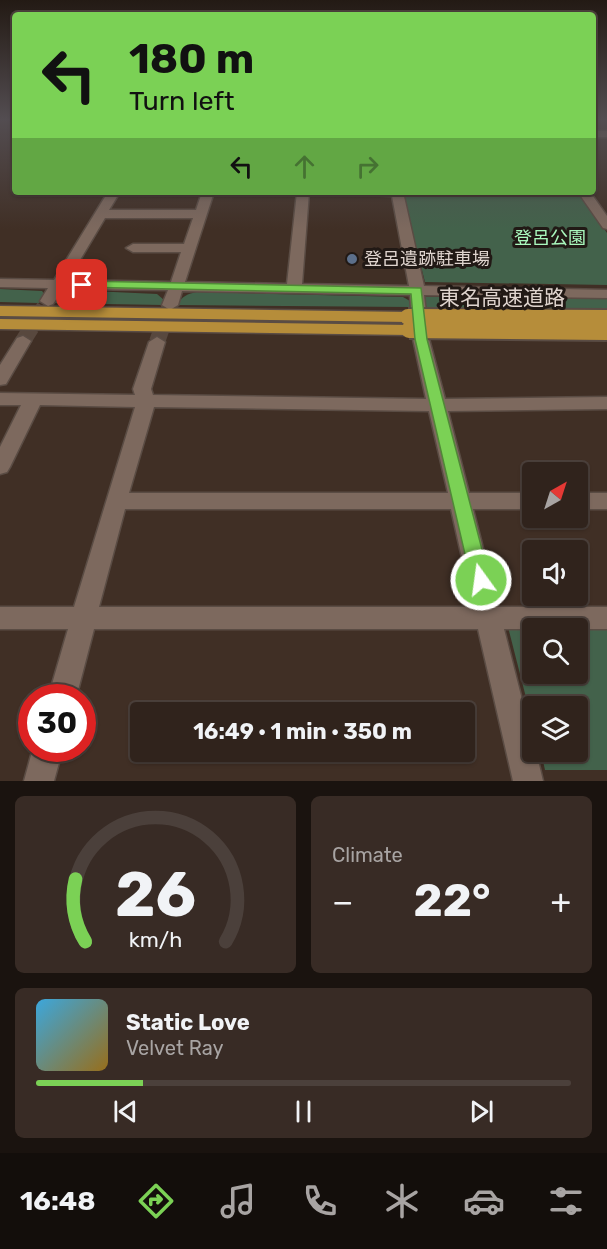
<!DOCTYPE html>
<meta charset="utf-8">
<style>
:root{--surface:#30231c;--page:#382b25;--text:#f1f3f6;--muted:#a8a4a3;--line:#4b403b;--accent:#7bd155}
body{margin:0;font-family:Rubik,"Noto Sans JP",sans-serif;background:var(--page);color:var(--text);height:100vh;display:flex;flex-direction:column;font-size:22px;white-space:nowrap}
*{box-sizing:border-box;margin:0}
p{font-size:20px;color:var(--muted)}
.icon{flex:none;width:33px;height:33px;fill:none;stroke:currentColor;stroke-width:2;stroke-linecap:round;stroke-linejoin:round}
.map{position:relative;height:781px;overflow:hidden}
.drawer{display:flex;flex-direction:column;gap:15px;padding:15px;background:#1a130f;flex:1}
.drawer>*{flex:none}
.guide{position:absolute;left:12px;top:12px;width:584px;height:183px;border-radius:6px;box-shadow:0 2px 4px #0004,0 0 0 2px var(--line);background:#7bd155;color:#111;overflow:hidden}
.needle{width:39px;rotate:39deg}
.fabs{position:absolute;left:522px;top:462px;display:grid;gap:12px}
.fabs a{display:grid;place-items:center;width:66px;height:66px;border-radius:6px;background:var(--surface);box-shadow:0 2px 4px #0004,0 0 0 2px var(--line);font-size:30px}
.speed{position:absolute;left:18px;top:684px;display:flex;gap:12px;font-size:30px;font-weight:700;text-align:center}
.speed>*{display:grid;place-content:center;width:78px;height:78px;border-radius:50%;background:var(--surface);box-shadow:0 2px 4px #0004,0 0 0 2px var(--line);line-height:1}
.speed .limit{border:9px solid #d22;background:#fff;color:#111}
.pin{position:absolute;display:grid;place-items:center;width:51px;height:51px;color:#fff;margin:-26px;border-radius:12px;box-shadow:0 3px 9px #0006}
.me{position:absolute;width:66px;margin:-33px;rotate:346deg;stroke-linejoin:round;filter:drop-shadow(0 0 4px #0008)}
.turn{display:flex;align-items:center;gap:21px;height:126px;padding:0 18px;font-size:27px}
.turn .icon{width:78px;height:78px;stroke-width:2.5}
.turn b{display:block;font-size:42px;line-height:51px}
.lanes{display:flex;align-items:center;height:57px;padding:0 18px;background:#0003;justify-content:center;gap:30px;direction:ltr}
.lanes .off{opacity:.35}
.big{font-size:45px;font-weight:700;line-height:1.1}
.drawer .tile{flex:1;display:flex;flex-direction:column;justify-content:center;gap:9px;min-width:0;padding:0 21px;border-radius:9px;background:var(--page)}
.drawer .dial{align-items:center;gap:0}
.dial svg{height:156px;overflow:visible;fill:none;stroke:var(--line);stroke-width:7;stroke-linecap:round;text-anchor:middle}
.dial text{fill:var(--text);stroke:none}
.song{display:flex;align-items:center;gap:18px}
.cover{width:72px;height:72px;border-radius:9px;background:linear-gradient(135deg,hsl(200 70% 55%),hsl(40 70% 35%))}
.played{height:6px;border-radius:3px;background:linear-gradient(90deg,var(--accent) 20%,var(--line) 20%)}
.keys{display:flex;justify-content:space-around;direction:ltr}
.heat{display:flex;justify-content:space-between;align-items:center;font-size:33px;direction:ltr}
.drawer .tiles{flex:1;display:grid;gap:15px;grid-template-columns:1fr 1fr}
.tile:last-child{grid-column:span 2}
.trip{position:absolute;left:130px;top:702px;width:345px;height:60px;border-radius:6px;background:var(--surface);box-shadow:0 2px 4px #0004,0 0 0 2px var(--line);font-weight:700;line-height:60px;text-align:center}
.menu{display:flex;height:96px;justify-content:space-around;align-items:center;background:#130e0b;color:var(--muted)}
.menu .icon{width:42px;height:42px}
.menu .on{color:var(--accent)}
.menu b{font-size:27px;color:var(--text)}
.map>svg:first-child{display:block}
.green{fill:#43624b;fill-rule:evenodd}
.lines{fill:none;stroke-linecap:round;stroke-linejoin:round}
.minor-tunnel{stroke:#58483e;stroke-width:16;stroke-dasharray:16 8;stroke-linecap:butt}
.minor-casing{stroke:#5a4c44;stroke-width:3}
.highway-casing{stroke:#5a4c44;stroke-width:3}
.minor{fill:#7d695e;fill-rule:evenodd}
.highway{fill:#b68d3a;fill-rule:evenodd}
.highway-bridge-casing{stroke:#5a4c44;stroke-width:20;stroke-linecap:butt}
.highway-bridge{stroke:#b68d3a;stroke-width:16}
.route{fill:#7bd155;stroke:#508837;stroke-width:1.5}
.service-dot{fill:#5c6f8a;stroke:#211915;stroke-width:2}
.labels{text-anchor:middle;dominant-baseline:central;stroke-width:6;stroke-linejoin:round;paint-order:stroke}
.far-park-label{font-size:18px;fill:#a9f8bd;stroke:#211915}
.far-poi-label{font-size:18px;fill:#dfd4ce;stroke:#211915;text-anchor:start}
.street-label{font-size:21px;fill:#dfd4ce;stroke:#211915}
</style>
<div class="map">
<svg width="607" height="781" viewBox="0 0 607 781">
<rect width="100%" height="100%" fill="#402f25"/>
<path class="green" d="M 402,192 L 579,192 L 607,233 L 607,285 L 425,282 Z
M 0,289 L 42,291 L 45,295 L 39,303 L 0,302 Z
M 69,290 L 157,294 L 164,300 L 162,305 L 53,303 L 62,293 Z
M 197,292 L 403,297 L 410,301 L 411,307 L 178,305 C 181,296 188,294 197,292 Z
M 423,297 L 607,297 L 607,309 L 427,308 Z
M 508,627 L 607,627 L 607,770 L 545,770 L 541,752 L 578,752 L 578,706 L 532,706 L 532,721 ZM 532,628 L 578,628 L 578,674 L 532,674 Z"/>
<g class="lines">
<path class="minor-tunnel" d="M 23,341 L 48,301
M 157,342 L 170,305"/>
<defs>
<path id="minor" d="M 592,131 L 607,131 L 607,137 L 592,137 Z
M 108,192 L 120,192 L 109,210 L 196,210 L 202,192 L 214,192 L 185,282 L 287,284 L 297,192 L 309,192 L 302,284 L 409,286 L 392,196 L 366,195 L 360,192 L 403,192 L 424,286 L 607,290 L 607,298 L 424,295 L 429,339 L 445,399 L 607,397 L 607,409 L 448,411 L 469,493 L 532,493 L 532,509 L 473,509 L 498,607 L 607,607 L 607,629 L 504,629 L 532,739 L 532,752 L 536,752 L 543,781 L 513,781 L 478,629 L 94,629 L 76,698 L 48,698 L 68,629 L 0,629 L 0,607 L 74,607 L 135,407 L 40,405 L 10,467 L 7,472 L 0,474 L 0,447 L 21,405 L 0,405 L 0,393 L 135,395 L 133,389 L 149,342 L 157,337 L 165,342 L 151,389 L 153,395 L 426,399 L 413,339 L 410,295 L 182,291 L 178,305 L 170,310 L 162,305 L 168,290 L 63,289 L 53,304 L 48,306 L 40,301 L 48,288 L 0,287 L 0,279 L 54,280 ZM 105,218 L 193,218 L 184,244 L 133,244 L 126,248 L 133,252 L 181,252 L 171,282 L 68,280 ZM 154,407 L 429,411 L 448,493 L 129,493 ZM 125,509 L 451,509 L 473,607 L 99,607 Z
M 578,192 L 590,192 L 607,216 L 607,229 L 603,228 Z
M 23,336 L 31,341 L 6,384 L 0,385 L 0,365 L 17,338 Z
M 578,493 L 607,493 L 607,509 L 578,509 Z
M 33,748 L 63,748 L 54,781 L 24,781 Z"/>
<path id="highway" d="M 0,306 L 408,312 L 416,317 L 408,322 L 0,316 Z
M 0,319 L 409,325 L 417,330 L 409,335 L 0,329 Z"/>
</defs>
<use href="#minor" class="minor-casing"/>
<use href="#highway" class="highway-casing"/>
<use href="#minor" class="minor"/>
<use href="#highway" class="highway"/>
<defs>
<path id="highway-bridge" d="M 408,317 L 607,318
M 409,330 L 607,332"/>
</defs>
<use href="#highway-bridge" class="highway-bridge-casing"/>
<use href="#highway-bridge" class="highway-bridge"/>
</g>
<linearGradient id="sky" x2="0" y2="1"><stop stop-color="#231a14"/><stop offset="0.52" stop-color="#534d51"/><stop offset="1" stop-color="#534d51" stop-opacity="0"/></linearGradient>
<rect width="607" height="229" fill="url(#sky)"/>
<path class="route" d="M 82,281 L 421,288 L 427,339 L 490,580 L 487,585 L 481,587 L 474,585 L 471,580 L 415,339 L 411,294 L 78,287 L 77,285 Z"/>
<circle class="service-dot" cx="352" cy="259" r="6"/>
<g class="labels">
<g class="far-park-label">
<text x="550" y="238">登呂公園</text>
</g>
<g class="far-poi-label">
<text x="364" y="259">登呂遺跡駐車場</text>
</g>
<g class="street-label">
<text x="502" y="297">東名高速道路</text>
</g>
</g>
</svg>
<div class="fabs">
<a><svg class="needle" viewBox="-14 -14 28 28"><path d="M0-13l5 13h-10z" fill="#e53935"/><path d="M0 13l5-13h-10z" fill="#a8a4a3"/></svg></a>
<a><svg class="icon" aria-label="sound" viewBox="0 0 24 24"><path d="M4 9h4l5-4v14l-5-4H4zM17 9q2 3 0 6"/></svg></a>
<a><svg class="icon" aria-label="search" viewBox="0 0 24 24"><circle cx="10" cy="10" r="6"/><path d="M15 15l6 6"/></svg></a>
<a><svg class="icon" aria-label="layers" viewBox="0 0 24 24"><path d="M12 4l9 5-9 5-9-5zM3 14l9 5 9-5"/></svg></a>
</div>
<div class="speed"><div class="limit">30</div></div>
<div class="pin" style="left:82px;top:285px;background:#d93025"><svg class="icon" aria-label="arrive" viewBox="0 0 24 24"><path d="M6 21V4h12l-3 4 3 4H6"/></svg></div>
<svg class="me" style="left:481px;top:580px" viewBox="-20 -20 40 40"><circle r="17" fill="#7bd155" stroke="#fff" stroke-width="3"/><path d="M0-11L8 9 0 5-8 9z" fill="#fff"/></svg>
<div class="trip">16:49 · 1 min · 350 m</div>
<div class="guide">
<div class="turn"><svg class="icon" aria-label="left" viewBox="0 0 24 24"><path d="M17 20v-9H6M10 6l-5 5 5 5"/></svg><div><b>180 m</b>Turn left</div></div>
<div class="lanes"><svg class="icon" aria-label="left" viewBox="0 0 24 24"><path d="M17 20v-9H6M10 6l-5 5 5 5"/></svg><svg class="icon off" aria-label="ahead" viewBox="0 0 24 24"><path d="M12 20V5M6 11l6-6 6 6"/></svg><svg class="icon off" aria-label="right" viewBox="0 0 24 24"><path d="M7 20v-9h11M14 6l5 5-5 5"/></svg></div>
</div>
</div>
<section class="drawer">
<div class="tiles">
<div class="tile dial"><svg viewBox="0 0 100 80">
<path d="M14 69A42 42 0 1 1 86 69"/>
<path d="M14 69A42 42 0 0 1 9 37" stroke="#7bd155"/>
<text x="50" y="56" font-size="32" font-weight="700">26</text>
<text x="50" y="72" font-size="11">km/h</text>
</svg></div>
<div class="tile"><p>Climate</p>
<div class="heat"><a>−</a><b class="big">22°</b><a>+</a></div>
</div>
<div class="tile">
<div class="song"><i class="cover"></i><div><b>Static Love</b><p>Velvet Ray</p></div></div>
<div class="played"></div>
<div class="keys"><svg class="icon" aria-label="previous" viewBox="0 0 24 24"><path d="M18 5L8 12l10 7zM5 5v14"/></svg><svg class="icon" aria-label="pause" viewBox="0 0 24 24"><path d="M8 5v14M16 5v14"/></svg><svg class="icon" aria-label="next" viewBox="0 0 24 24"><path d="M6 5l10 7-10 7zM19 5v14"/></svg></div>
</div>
</div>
</section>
<nav class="menu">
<b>16:48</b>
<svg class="icon on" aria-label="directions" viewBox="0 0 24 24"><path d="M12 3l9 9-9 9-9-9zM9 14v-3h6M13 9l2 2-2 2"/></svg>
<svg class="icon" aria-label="music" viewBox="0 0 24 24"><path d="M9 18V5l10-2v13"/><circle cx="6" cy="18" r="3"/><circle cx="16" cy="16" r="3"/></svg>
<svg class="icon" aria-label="phone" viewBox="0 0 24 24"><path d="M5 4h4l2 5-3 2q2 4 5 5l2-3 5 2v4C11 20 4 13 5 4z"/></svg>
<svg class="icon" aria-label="climate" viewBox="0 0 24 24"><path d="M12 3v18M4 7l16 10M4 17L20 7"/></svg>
<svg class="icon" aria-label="car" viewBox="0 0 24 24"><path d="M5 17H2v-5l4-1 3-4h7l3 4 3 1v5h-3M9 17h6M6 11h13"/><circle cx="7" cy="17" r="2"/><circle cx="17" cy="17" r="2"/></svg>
<svg class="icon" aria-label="filters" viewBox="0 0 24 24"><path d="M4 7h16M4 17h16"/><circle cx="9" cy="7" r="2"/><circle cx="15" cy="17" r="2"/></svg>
</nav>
